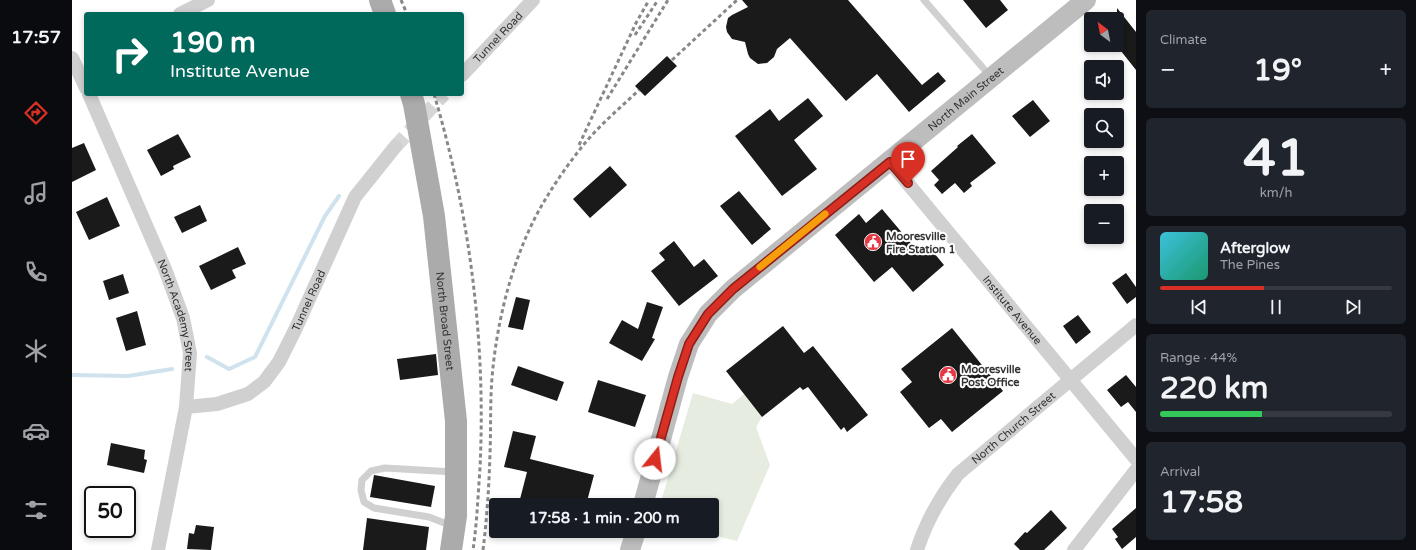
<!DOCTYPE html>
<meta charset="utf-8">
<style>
:root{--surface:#171b24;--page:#20242c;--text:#f1f3f6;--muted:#9ea1a6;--line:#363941;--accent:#d93025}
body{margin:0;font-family:"Varela Round",sans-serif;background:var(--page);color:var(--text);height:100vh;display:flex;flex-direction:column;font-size:15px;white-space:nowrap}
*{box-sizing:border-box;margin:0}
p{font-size:13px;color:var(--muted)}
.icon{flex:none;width:22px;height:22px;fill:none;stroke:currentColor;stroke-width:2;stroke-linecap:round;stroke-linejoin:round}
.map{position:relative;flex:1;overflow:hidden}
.sheet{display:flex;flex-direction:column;gap:10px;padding:10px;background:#0d0f14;width:280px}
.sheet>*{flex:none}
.top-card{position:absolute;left:12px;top:12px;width:380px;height:84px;border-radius:4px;box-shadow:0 2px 6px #0003;background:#00695c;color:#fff;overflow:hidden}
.needle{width:26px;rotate:328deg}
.controls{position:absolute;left:1012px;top:12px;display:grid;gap:8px}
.controls a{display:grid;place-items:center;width:40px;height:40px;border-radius:4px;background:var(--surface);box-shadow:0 2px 6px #0003;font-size:20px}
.speed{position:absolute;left:12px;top:486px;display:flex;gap:8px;font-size:20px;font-weight:700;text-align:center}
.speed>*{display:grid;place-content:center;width:52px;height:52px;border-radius:50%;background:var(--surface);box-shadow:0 2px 6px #0003;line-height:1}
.speed .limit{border:2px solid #111;border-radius:6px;background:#fff;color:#111}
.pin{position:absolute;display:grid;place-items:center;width:34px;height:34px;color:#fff;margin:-41px -17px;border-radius:50% 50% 50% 0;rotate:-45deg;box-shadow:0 0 4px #0007}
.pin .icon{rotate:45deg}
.me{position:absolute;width:44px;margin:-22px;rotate:16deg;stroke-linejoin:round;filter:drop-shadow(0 0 3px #0008)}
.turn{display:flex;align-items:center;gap:14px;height:84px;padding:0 20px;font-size:18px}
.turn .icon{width:52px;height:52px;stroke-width:2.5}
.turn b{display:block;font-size:28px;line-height:34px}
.big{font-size:30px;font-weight:800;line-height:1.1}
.sheet .tile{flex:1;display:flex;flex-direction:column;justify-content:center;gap:6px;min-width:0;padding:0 14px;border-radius:6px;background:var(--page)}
.sheet .dial{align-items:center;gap:0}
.dial b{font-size:52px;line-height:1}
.song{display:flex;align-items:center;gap:12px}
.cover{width:48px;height:48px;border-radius:6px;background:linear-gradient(135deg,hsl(190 70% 55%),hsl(160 70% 35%))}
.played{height:4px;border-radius:2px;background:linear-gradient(90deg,var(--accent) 45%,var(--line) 45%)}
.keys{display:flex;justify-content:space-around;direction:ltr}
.heat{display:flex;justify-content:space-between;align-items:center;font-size:22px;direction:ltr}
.charge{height:6px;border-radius:3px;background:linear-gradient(90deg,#34c759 44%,var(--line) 0)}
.trip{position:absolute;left:417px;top:498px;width:230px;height:40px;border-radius:4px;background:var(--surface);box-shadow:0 2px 6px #0003;font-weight:800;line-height:40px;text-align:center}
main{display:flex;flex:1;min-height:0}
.menu{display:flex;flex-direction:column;width:72px;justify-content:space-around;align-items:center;background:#090b0e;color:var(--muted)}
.menu .icon{width:28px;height:28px}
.menu .on{color:var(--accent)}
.menu b{font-size:18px;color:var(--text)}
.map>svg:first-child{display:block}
.green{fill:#e6ecdf}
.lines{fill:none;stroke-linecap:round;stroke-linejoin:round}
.stream{stroke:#cfe2ee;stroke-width:4}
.building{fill:#1a1a1a}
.street-tunnel{stroke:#d6d6d6;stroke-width:14;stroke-dasharray:14 7;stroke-linecap:butt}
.lane{stroke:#d0d0d0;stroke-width:7}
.street{stroke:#d0d0d0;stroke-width:14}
.secondary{stroke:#bdbdbd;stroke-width:20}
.primary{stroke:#ababab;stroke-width:22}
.rail{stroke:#888;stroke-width:3;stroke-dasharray:4 3;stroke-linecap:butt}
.route-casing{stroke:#8d1f18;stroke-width:10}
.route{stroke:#d93025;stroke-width:7}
.slow{stroke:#f59e0b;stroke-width:7}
.labels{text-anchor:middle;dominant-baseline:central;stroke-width:4;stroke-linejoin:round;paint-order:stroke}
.street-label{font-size:11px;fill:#333;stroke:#fff}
.poi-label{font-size:11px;font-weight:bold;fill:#333;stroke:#fff;text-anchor:start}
</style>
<main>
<nav class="menu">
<b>17:57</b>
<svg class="icon on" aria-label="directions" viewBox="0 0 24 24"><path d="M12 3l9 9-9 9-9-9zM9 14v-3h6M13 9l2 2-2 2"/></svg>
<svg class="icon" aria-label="music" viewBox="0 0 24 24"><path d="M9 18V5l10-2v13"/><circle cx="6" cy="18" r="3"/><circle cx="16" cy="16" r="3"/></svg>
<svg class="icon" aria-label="phone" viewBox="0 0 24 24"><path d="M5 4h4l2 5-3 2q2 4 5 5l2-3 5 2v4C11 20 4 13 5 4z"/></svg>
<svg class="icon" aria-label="climate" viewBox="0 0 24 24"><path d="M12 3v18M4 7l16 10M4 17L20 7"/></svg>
<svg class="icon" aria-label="car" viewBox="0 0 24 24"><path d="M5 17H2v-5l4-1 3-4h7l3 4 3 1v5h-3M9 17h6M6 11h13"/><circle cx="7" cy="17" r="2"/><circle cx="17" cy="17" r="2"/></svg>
<svg class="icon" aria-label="filters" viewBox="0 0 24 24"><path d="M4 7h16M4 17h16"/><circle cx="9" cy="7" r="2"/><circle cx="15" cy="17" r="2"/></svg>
</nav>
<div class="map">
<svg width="1064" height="550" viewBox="0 0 1064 550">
<rect width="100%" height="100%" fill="#fff"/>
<path class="green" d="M 621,393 L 660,404 L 672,394 L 690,417 L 684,427 L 698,465 L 665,541 L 624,531 L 640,531 L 640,505 L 588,505 Z"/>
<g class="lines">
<path class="stream" d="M 135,357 L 157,369 L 183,357 L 253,216 L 267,196
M 0,375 L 56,376 L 100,369"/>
</g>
<path class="building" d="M 670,0 L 776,0 L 850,85 L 866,72 L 874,81 L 837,112 L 805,74 L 774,101 L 718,38 L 705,49 L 702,57 L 695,63 L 686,64 L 678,58 L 676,54 L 673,42 L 660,39 L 655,32 L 654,27 L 656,18 L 660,15 L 676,7 Z
M 891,0 L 928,0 L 936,10 L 914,28 Z
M 1045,8 L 1064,32 L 1064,70 L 1045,46 Z
M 595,56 L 605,66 L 573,96 L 563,86 Z
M 736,98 L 751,116 L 722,140 L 745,169 L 710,196 L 663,136 L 698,109 L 707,121 Z
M 961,100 L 978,121 L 958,137 L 940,116 Z
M 106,134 L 119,157 L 101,166 L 102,169 L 89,176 L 75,150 Z
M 900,134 L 924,163 L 898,183 L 900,186 L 892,193 L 883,183 L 870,194 L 862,185 L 867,180 L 859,171 L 886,147 L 885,146 Z
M 12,143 L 24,170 L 0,182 L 0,148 Z
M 538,166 L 555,185 L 518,218 L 501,199 Z
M 667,191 L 699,229 L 680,245 L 648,206 Z
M 35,197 L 48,226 L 17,240 L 4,212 Z
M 128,205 L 135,221 L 110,233 L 102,217 Z
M 810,209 L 848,254 L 857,247 L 872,265 L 841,292 L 820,267 L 802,282 L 763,235 L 787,214 L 794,223 Z
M 602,241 L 622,267 L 632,259 L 646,276 L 607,306 L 579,271 L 593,260 L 587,253 Z
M 166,247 L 174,264 L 160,270 L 164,278 L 139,290 L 127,266 Z
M 1054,273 L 1064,287 L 1064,297 L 1055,304 L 1040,283 Z
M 51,274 L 57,293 L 37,300 L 31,281 Z
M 444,297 L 458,300 L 451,330 L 436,327 Z
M 575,302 L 591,307 L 580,338 L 583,339 L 570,361 L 537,343 L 550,320 L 566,329 Z
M 65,311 L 74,345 L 54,351 L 44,318 Z
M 1006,315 L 1019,332 L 1004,344 L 991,326 Z
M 711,326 L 732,353 L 741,346 L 796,415 L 775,432 L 772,427 L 769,430 L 736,387 L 731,390 L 728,387 L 690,417 L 654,371 Z
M 880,328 L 931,391 L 880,432 L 869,419 L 857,428 L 828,392 L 840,382 L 829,369 Z
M 364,354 L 366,375 L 328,380 L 325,359 Z
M 446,366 L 492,382 L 485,401 L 439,385 Z
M 1054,375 L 1064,387 L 1064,412 L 1056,402 L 1049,407 L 1035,390 Z
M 526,380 L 574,395 L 563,427 L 516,412 Z
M 441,431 L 464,436 L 458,459 L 522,475 L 514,505 L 457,505 L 447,503 L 455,472 L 432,467 Z
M 39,443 L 73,450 L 72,459 L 75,460 L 72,473 L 35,465 Z
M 302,475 L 363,486 L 359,507 L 298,497 Z
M 1064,508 L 1064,537 L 1050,549 L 1043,539 L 1046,537 L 1040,529 Z
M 979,510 L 995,528 L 972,550 L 948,550 L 942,544 L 953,532 L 955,533 Z
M 295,518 L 357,527 L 354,550 L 291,550 Z
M 124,525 L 142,527 L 139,550 L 115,549 L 117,533 L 122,534 Z"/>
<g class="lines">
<path class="street-tunnel" d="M 323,147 L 372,94"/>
<path class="lane" d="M 852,0 L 918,76
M 380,526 L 357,517 L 302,508 L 292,502 L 289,490 L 290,480 L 299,471 L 313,468 L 382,472"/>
<g class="street">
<path d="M 108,14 L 136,0"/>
<path d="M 0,58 L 14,88"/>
<path id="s1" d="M 390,75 L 461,0"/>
<path id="s2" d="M 17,94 L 93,269 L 111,318 L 118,353 L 114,407 L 86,550"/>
<path id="s3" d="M 818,162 L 1064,459"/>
<path id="s4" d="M 114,407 L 145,404 L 176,394 L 192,382 L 207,362 L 224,328 L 283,197 L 323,147"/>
<path id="s5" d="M 845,550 C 854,522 868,497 886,474 L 1064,325"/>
<path d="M 1002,550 L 1064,470"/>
</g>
<g class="secondary">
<path id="s6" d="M 571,505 L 606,377 L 617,344 L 636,314 L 661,289 L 1014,0"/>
<path d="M 558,550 L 564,531"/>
</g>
<g class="primary">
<path d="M 308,0 L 313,14"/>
<path id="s7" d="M 339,94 L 342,104 L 362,216 L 384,421 L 384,516 L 379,550"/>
</g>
<path class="rail" d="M 329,0 L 335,14
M 563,35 L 586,0
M 600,60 L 665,0
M 362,94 C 398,215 414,342 408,468 C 406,495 405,523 401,550
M 535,99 L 596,0
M 507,145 L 564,23 L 577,0
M 411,550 C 415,518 417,486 418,454 C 419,428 418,403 420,378 C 425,317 443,247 476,195 C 487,177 500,159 513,143 C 529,124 549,107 567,90"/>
</g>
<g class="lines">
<defs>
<path id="route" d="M 583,459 L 606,377 L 617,344 L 636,314 L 661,289 L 818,162 L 836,183"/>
</defs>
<use href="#route" class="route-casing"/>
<use href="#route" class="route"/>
<path class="slow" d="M 688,267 L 753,214"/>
</g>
<defs>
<symbol id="civic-disc" viewBox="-11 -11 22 22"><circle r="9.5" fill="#e63946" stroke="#fff"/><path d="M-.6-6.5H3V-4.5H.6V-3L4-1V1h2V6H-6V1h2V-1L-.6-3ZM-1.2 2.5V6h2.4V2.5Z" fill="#fff"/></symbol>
</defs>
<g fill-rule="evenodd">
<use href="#civic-disc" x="791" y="232" width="20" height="20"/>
<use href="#civic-disc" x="866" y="365" width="20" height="20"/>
</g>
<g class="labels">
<g class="street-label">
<text stroke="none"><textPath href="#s1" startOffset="52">Tunnel Road</textPath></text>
<text stroke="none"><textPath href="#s6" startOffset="539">North Main Street</textPath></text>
<text stroke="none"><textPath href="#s4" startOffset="177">Tunnel Road</textPath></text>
<text stroke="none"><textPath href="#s3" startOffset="192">Institute Avenue</textPath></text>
<text stroke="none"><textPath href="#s2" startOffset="239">North Academy Street</textPath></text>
<text stroke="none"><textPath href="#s7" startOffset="230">North Broad Street</textPath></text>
<text stroke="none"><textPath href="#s5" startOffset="159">North Church Street</textPath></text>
</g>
<g class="poi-label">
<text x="814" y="236">Mooresville<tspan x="814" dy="13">Fire Station 1</tspan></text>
<text x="889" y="369">Mooresville<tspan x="889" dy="13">Post Office</tspan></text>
</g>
</g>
</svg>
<div class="controls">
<a><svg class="needle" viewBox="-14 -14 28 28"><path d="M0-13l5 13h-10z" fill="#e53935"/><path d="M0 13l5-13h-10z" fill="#9ea1a6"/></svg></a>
<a><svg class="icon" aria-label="sound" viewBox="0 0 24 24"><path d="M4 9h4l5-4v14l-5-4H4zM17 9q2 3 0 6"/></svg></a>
<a><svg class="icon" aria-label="search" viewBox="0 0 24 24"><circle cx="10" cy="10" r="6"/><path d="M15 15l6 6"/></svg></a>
<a>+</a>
<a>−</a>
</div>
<div class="speed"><div class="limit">50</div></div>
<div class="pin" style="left:836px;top:183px;background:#d93025"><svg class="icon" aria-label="arrive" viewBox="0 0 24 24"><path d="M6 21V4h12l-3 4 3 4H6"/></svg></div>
<svg class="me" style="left:583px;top:459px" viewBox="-20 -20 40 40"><circle r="19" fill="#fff"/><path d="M0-13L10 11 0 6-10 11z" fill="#d93025"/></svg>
<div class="trip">17:58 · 1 min · 200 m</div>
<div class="top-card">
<div class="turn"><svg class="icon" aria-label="right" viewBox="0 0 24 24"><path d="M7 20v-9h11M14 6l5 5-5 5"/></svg><div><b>190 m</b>Institute Avenue</div></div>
</div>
</div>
<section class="sheet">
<div class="tile"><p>Climate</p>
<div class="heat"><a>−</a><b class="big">19°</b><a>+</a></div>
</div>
<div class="tile dial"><b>41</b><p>km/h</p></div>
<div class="tile">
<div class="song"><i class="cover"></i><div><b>Afterglow</b><p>The Pines</p></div></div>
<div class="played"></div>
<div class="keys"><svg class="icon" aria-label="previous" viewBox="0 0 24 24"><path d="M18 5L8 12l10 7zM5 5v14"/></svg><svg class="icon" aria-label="pause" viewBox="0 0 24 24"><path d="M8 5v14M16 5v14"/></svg><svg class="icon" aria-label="next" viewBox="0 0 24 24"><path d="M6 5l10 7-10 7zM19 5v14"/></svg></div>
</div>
<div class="tile"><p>Range · 44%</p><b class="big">220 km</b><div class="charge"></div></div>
<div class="tile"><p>Arrival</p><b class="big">17:58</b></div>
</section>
</main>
